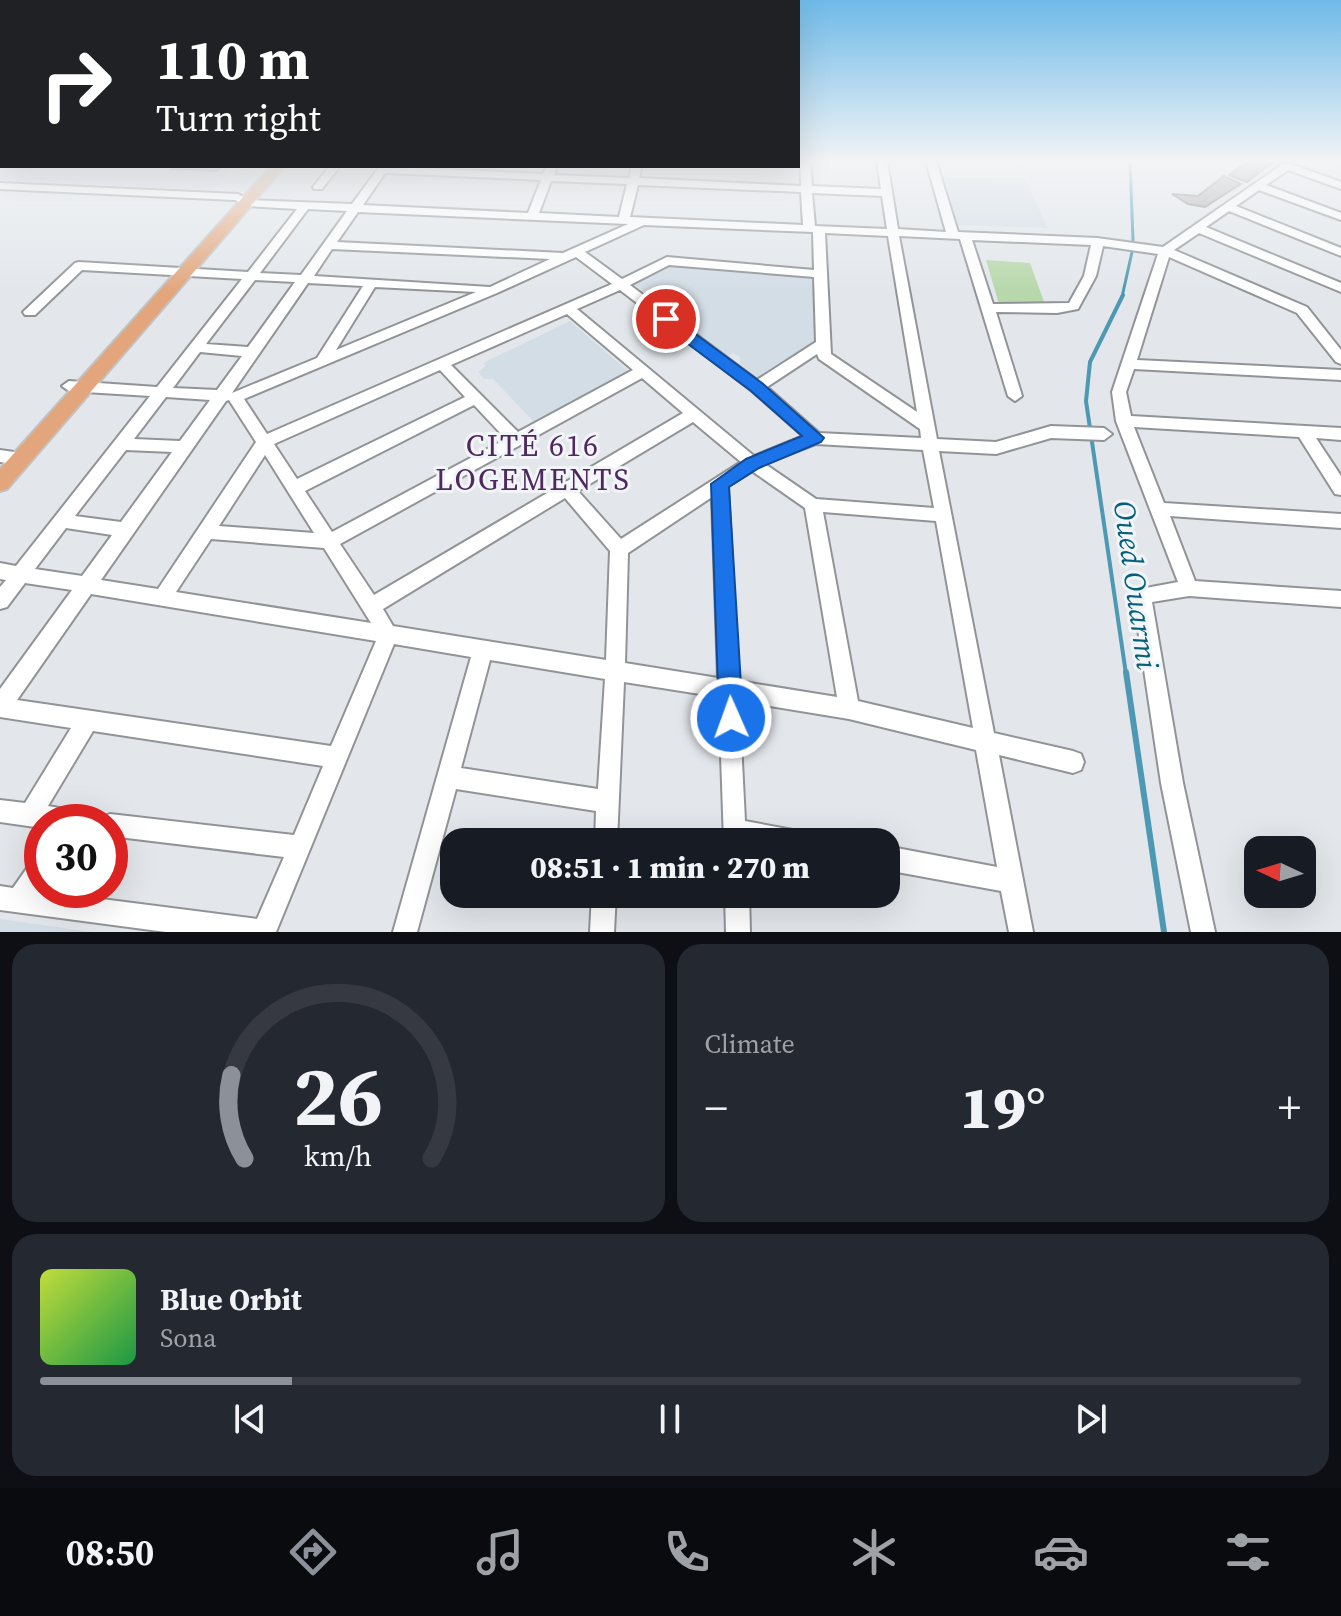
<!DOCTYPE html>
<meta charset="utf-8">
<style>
:root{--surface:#171b24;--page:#242831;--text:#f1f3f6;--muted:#9ea1a6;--line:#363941;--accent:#8c9099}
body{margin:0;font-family:"Source Serif 4",serif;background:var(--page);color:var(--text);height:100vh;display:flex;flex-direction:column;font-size:30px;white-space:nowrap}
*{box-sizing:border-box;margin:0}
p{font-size:26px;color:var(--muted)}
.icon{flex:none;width:44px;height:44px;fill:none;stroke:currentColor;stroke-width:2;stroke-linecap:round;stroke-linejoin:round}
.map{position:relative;height:932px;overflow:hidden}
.side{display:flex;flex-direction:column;gap:12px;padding:12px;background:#0d0f14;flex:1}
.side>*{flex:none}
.top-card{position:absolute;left:0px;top:0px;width:800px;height:168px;box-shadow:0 8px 32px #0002;background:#202124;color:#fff;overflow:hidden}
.needle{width:52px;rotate:274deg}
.fabs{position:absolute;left:1244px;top:836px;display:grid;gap:16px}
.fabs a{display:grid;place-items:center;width:72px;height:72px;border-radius:16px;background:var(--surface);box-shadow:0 8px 32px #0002;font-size:40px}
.speed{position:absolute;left:24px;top:804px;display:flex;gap:16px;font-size:40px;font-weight:700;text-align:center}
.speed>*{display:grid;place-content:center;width:104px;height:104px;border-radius:50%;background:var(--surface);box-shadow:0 8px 32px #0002;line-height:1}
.speed .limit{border:12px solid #d22;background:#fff;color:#111}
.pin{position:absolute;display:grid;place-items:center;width:68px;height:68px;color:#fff;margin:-34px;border:4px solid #fff;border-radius:50%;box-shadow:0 2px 8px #0007}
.me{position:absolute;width:88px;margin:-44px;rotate:358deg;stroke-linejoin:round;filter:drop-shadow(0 0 6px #0008)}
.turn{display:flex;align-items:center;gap:28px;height:168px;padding:0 24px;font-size:36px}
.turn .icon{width:104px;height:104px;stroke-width:2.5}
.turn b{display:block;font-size:56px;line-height:68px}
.big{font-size:60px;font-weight:800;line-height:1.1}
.side .widget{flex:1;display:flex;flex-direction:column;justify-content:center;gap:12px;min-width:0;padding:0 28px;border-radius:24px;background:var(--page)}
.side .dial{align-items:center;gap:0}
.dial svg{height:208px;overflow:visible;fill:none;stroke:var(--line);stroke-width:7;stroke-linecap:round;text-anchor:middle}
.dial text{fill:var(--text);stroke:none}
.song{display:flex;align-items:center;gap:24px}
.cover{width:96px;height:96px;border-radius:12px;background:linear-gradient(135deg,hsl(70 70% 55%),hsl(140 70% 35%))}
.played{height:8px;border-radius:4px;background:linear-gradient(90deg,var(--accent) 20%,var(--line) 20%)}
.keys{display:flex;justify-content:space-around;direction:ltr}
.heat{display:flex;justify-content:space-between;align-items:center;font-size:44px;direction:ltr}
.side .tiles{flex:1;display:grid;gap:12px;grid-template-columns:1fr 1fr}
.widget:last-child{grid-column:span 2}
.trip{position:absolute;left:440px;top:828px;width:460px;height:80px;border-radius:24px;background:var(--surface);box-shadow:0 8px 32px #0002;font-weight:800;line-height:80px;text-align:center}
.tab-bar{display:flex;height:128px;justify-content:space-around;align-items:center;background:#090b0e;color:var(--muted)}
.tab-bar .icon{width:56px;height:56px}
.tab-bar .active{color:var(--accent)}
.tab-bar b{font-size:36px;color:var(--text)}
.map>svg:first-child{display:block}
.industrial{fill:#dddaf0}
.built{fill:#d3dde6}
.green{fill:#b7d8aa}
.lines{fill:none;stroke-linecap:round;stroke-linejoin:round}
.stream-far2{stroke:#4d98b2;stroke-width:3}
.stream-far1{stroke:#4d98b2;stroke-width:4}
.stream{stroke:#4d98b2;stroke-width:6}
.building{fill:#a9a6aa;stroke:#858285;stroke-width:2}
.minor-casing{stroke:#919497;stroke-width:4}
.major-casing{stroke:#c2c2c2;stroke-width:4}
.minor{fill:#fff;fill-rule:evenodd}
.major{fill:#e3a67c;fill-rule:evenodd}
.route{fill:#1a73e8;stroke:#114b97;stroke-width:2}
.labels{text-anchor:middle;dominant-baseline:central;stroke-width:6;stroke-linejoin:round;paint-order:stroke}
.neighbourhood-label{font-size:30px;letter-spacing:2px;fill:#4e285f;stroke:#f1f5f8}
.water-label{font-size:30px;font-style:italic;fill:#05607a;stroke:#f1f5f8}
</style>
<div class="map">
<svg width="1341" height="932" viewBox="0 0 1341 932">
<rect width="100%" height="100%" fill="#e3e7eb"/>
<path class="industrial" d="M 0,161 L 2,166 L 235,166 L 212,190 L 0,180 Z"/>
<path class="built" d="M 942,177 L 1025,179 L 1048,228 L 957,225 Z
M 667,265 L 816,273 L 818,339 L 756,379 L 740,364 L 740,357 L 733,353 L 723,358 L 661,313 L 667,309 L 632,283 Z
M 570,321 L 628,371 L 627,376 L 536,424 L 493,379 L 484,379 L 478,372 L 486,366 L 483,363 Z
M 0,919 L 93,932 L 0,932 Z"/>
<path class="green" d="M 986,260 L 1030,263 L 1046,307 L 999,304 Z"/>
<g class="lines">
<path class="stream-far2" d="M 1130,161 L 1133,240
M 1122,297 L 1132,252"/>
<path class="stream-far1" d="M 1123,295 L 1090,362 L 1086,401 L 1126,674"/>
<path class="stream" d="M 1126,672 L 1164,932"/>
</g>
<path class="building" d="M 1248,161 L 1274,161 L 1247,182 L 1229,175 Z
M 175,166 L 222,166 L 217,171 L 172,169 Z
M 1224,176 L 1241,184 L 1205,207 L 1188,204 L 1172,194 L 1198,196 Z"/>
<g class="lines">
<defs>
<path id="minor" d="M 800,161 L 810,161 L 812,186 L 881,189 L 877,161 L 887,161 L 898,229 L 946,232 L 926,161 L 936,161 L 958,232 L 1097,238 L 1163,247 L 1283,164 L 1291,164 L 1341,182 L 1341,189 L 1288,170 L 1266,185 L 1341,213 L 1341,220 L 1259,190 L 1236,206 L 1341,248 L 1341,256 L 1229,211 L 1206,227 L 1341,283 L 1341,292 L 1199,233 L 1174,250 L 1307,307 L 1341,350 L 1341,364 L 1336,362 L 1297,313 L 1169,257 L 1137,360 L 1341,370 L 1341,380 L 1134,369 L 1126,392 L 1131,416 L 1341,428 L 1341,440 L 1316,438 L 1341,476 L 1341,495 L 1335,494 L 1299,437 L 1134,427 L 1164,503 L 1341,514 L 1341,528 L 1170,516 L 1195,581 L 1341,591 L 1341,607 L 1189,596 L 1152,602 L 1183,783 L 1215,932 L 1191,932 L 1161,783 L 1133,596 L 1135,590 L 1178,582 L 1116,421 L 1112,392 L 1158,254 L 1103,246 L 1096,276 L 1078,309 L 1057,313 L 996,312 L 1022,396 L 1015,401 L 1008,396 L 960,239 L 899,236 L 937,439 L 996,442 L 1051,426 L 1104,428 L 1112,434 L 1104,440 L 1051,438 L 996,454 L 939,451 L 994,733 L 1073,751 L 1081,754 L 1084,762 L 1081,770 L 1073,773 L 999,755 L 1033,932 L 1009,932 L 1001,891 L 886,870 L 886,846 L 997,867 L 976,750 L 849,719 L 739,701 L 745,821 L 798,831 L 806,834 L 809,842 L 724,842 L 719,697 L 624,682 L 617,842 L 595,842 L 596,811 L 456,789 L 417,932 L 393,932 L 471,657 L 394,644 L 276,932 L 166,932 L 0,910 L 0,886 L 13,888 L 34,858 L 42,854 L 42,887 L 39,891 L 257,919 L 284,857 L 110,836 L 110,822 L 100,822 L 102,817 L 110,814 L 294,835 L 323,766 L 93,731 L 48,806 L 94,814 L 97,822 L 42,822 L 42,828 L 0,822 L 0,800 L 25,803 L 71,728 L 0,717 L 0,689 L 72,590 L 25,583 L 7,607 L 0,609 L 0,587 L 6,580 L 0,579 L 0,563 L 16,566 L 150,396 L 69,391 L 62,386 L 69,381 L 157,387 L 242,279 L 82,270 L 35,315 L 25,315 L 23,312 L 75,263 L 79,262 L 248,272 L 297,209 L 246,206 L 235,200 L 0,189 L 0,183 L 238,194 L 249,200 L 352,204 L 380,166 L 543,174 L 547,166 L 557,166 L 554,175 L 629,178 L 632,166 L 642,166 L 639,178 L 801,186 ZM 385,173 L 541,180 L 528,213 L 363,205 ZM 551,181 L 627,184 L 619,217 L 539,213 ZM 638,185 L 801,192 L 803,225 L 630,217 ZM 812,193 L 882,196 L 887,229 L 815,226 ZM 308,209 L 347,211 L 301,275 L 260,273 ZM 358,212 L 628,224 L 563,253 L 337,242 ZM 644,225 L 813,232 L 814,270 L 667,257 L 622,279 L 585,252 ZM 825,233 L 888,236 L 917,412 L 831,354 ZM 972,240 L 1091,245 L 1084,276 L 1069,303 L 993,304 ZM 332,249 L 550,259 L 490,287 L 314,276 ZM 576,257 L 612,284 L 267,434 L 244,399 L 497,293 ZM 669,265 L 814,277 L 816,342 L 757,380 L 630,285 ZM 255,280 L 295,282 L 248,347 L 206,344 ZM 308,283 L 363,286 L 317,358 L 232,393 ZM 375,287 L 476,292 L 336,350 ZM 620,290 L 752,391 L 803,436 L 754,456 L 577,309 ZM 567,314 L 633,370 L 518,432 L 451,365 ZM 200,352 L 242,356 L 217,390 L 173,388 ZM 817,354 L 819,359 L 920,429 L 921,438 L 819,433 L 767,387 ZM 440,370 L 465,397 L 297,479 L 274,444 ZM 642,378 L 683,413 L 374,595 L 340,544 ZM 166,397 L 210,400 L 180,441 L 134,439 ZM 229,400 L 256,442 L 158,589 L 101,580 L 226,401 ZM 474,405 L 506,439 L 332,532 L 305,491 ZM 693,422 L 741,462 L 621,539 L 578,491 ZM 816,444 L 923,450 L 934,508 L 816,499 L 765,464 ZM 126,450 L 172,452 L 121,522 L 75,516 ZM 265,455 L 314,533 L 219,526 ZM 752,471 L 805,508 L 837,697 L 738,681 L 728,486 ZM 712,497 L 718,678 L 625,663 L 628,553 ZM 565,498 L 610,551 L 606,660 L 393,626 L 383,609 ZM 823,512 L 936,521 L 973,728 L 858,701 ZM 66,528 L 112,535 L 82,576 L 35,569 ZM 211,539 L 324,548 L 371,623 L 176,592 ZM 91,594 L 376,641 L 331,746 L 17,700 ZM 490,660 L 605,679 L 598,789 L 461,768 Z
M 330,166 L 340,166 L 322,189 L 314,189 L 313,187 Z
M 0,450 L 21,453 L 29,459 L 21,465 L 0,462 Z
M 592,894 L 616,894 L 614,932 L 590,932 Z
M 725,894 L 749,894 L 750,932 L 726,932 Z"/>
<path id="major" d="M 271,166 L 285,166 L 7,489 L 0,491 L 0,469 Z"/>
</defs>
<use href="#minor" class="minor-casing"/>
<use href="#major" class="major-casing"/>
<use href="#minor" class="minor"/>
<use href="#major" class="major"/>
</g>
<linearGradient id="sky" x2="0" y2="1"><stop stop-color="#6fbae8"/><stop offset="0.55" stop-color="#f2f4f6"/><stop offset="1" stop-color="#f2f4f6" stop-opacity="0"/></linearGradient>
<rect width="1341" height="292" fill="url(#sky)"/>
<path class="route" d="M 660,316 L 671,316 L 762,383 L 824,438 L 821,442 L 759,468 L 729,487 L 743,718 L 740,726 L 731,730 L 723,726 L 719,718 L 711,484 L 746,459 L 802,436 L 751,391 L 660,323 Z"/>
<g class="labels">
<g class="neighbourhood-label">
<text x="533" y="445">CITÉ 616<tspan x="533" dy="34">LOGEMENTS</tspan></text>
</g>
<g class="water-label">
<text transform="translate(1136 585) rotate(82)">Oued Ouarmi</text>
</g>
</g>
</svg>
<div class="fabs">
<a><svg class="needle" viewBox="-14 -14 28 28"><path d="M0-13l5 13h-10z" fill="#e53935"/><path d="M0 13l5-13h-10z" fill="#9ea1a6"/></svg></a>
</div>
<div class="speed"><div class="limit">30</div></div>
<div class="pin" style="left:666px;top:319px;background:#d93025"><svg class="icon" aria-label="arrive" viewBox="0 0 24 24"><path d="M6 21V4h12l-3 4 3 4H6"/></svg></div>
<svg class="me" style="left:731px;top:718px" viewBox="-20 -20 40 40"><circle r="17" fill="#1a73e8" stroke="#fff" stroke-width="3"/><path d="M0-11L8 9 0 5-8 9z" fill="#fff"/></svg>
<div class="trip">08:51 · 1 min · 270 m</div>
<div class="top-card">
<div class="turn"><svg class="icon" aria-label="right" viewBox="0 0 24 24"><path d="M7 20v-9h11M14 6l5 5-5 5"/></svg><div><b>110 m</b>Turn right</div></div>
</div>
</div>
<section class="side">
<div class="tiles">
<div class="widget dial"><svg viewBox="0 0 100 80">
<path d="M14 69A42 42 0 1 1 86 69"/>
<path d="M14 69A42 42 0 0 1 9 37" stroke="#8c9099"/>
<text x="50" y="56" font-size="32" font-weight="700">26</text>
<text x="50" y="72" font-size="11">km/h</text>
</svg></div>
<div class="widget"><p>Climate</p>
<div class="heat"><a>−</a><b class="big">19°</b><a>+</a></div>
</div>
<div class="widget">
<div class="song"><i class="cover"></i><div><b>Blue Orbit</b><p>Sona</p></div></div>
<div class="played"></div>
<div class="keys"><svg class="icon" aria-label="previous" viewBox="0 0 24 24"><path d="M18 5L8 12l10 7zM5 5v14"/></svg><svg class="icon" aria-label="pause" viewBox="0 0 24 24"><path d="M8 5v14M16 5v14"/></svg><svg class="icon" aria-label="next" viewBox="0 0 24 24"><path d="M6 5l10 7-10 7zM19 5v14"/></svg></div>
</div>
</div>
</section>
<nav class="tab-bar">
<b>08:50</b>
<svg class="icon active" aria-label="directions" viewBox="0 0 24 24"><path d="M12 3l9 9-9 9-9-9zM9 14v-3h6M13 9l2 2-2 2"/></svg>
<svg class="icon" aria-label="music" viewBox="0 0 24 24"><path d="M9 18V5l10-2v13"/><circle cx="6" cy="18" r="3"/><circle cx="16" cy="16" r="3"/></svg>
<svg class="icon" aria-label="phone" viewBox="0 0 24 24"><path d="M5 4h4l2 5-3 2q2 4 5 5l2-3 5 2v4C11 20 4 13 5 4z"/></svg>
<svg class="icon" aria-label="climate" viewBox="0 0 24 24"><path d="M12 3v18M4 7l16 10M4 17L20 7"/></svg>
<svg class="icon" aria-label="car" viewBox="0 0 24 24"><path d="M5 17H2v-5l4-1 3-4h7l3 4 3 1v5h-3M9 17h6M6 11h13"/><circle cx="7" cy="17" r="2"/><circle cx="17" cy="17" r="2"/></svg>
<svg class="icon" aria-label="filters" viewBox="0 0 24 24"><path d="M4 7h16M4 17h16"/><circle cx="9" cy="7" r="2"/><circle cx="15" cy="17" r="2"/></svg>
</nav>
